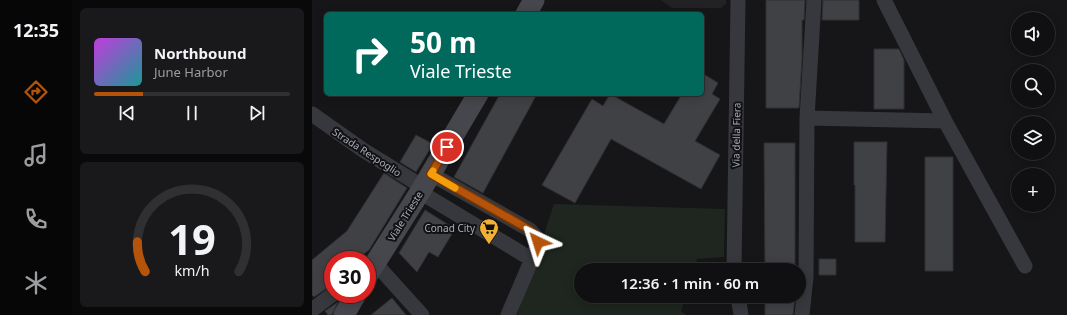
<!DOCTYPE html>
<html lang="it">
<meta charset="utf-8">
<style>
:root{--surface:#101012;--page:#19191b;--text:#f1f3f6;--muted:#9c9d9f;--line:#303032;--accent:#b45309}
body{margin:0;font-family:"Noto Sans",sans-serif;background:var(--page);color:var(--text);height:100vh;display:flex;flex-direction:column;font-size:15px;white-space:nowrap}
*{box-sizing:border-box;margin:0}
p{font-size:13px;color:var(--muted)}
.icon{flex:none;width:22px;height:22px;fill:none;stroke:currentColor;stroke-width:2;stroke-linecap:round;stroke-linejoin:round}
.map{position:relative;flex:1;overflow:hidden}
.details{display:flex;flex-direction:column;gap:8px;padding:8px;background:#09090a;width:240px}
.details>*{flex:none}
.guide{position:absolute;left:12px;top:12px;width:380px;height:84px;border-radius:6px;box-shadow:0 2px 10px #0003,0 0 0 1px var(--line);background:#00695c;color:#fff;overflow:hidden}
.tools{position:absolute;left:699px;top:12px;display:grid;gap:8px}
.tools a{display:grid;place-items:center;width:44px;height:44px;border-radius:50%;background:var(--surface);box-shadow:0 2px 10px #0003,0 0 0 1px var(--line);font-size:20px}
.speed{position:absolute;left:12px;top:251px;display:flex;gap:8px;font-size:20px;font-weight:700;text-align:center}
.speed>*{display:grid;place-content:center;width:52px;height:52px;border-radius:50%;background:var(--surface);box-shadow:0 2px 10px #0003,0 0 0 1px var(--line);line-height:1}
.speed .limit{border:6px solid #d22;background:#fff;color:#111}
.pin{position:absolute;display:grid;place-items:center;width:34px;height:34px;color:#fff;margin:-17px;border:2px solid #fff;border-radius:50%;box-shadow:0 1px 4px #0007}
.me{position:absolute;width:44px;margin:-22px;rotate:319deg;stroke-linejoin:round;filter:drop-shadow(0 0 3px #0008)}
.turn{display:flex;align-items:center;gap:14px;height:84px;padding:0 20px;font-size:18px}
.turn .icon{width:52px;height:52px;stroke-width:2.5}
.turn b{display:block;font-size:28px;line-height:34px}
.details .widget{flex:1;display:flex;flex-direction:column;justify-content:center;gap:6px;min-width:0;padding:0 14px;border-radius:6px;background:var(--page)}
.details .dial{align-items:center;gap:0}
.dial svg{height:104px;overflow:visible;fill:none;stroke:var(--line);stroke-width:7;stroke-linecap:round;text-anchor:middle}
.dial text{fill:var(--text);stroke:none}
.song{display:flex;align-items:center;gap:12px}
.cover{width:48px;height:48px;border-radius:6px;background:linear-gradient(135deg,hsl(290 70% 55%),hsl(180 70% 35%))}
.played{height:4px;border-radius:2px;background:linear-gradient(90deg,var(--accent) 25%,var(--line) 25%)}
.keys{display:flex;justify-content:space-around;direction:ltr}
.trip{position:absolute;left:262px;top:263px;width:232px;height:40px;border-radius:20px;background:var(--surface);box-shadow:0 2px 10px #0003,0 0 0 1px var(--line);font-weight:600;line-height:40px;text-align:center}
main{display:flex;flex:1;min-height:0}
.dock{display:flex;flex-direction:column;width:72px;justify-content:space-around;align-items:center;background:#060607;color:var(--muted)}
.dock .icon{width:28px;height:28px}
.dock .active{color:var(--accent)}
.dock b{font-size:18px;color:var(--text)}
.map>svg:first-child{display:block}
.built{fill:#222225}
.green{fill:#1e261f}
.building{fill:#404145;stroke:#303034}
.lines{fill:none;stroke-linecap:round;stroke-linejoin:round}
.street{stroke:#37383d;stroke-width:15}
.secondary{stroke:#45474d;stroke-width:21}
.route-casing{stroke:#753606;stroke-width:10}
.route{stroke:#b45309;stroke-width:7}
.slow{stroke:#f59e0b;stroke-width:7}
.labels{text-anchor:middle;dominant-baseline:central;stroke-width:4;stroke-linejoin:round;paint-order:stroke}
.street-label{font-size:10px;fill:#a8adb8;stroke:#111113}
.poi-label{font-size:10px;fill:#a8adb8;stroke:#111113;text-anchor:end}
</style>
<main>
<nav class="dock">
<b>12:35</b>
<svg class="icon active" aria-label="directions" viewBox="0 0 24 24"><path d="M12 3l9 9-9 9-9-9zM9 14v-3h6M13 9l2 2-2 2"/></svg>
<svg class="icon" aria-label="music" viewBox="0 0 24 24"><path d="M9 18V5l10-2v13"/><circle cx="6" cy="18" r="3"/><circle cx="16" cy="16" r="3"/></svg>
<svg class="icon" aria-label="phone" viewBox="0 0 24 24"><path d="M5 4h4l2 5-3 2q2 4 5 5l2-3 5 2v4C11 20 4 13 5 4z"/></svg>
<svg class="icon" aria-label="climate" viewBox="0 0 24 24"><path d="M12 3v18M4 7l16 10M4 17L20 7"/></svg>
</nav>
<section class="details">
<div class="widget">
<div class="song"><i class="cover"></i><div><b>Northbound</b><p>June Harbor</p></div></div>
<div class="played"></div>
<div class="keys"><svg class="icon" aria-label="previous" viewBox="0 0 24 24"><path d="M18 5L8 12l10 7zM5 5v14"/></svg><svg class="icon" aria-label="pause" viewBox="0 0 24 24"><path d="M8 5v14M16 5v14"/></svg><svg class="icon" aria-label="next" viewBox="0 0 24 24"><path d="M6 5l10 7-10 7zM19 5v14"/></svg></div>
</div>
<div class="widget dial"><svg viewBox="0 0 100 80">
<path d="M14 69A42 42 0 1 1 86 69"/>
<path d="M14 69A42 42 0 0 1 8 46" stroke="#b45309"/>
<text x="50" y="56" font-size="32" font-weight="700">19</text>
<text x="50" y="72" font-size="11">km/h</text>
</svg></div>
</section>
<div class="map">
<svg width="755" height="315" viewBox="0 0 755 315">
<rect width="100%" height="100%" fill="#161618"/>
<path class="built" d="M 349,0 L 414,0 L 414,4 L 409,8 L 360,8 Z"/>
<path class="green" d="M 242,204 L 413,209 L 412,257 L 385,259 L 382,270 L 269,270 L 269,296 L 374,296 L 369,311 L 374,315 L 205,315 Z"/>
<path class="building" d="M 454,0 L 493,0 L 492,20 L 490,20 L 490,58 L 487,108 L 454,108 Z
M 511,0 L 547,0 L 547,20 L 510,20 Z
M 562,49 L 587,49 L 592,60 L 592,109 L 562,109 Z
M 390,73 L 406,83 L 400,94 L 408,99 L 383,141 L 408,155 L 389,189 L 299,139 L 263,203 L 230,185 L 280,99 L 291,106 L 298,94 L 352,124 L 370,94 L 390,94 Z
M 188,94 L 225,94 L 171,193 L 142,177 Z
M 104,135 L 121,144 L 104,172 L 88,162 Z
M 542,142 L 575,142 L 573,242 L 543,242 L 543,185 L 542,185 Z
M 452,143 L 483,143 L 483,270 L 453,270 Z
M 613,157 L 641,157 L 641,271 L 613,271 Z
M 72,173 L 95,188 L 57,250 L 44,260 L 21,260 L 21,279 L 15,283 L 18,286 L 2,297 L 0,295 L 0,260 L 35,231 Z
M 113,210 L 143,229 L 126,257 L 117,252 L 105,272 L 87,253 Z
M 507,259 L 524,259 L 524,275 L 507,275 Z
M 453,296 L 483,296 L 481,315 L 453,315 Z
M 80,298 L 94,315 L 59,315 Z
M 26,302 L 20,315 L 16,315 L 13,311 Z"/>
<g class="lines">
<path class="street" d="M 572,0 L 633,121 L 713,266
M 0,114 L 51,150 L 111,187
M 495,118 L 633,121
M 119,174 L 218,230 L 225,238 L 225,247 L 196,315
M 108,192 L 219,259
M 56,268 L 63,263 L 110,315
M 422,270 L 426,0
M 426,296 L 429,315
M 0,310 L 21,294
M 490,315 L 494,277 L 495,118 L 502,0"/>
<path class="secondary" d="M 214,14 L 222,0
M 55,276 L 108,192 L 166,94
M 32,315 L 44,294"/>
</g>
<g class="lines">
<defs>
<path id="route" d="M 135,147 L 119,174 L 218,230 C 222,233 225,236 226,242"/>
</defs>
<use href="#route" class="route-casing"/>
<use href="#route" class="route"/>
<path class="slow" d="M 121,171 L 119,174 L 143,188"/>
</g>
<defs>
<symbol id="supermarket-pin" viewBox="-11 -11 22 30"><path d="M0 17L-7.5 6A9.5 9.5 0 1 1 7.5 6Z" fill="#f2b134" stroke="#111113"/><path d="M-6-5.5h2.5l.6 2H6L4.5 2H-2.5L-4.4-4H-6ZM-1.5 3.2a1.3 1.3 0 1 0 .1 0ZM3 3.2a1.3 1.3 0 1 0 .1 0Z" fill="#111"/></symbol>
</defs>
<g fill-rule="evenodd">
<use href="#supermarket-pin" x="166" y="217" width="22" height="30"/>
</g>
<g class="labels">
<g class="street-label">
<text transform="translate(424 135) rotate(-89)">Via della Fiera</text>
<text transform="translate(55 152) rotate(33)">Strada Respoglio</text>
<text transform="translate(93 216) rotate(-58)">Viale Trieste</text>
</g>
<g class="poi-label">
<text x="163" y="228">Conad City</text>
</g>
</g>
</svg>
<div class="tools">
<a><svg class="icon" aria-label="sound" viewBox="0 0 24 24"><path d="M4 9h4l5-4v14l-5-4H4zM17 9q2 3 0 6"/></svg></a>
<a><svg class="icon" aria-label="search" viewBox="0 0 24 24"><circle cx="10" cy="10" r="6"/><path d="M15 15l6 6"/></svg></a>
<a><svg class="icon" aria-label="layers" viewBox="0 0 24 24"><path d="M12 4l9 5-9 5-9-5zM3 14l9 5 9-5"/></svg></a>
<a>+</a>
</div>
<div class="speed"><div class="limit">30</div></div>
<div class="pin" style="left:135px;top:147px;background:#d93025"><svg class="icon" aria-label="arrive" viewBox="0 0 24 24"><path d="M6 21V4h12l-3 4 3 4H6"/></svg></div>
<svg class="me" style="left:226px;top:242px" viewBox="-20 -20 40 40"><path d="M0-17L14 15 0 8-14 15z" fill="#b45309" stroke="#fff" stroke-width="4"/></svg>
<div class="trip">12:36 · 1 min · 60 m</div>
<div class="guide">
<div class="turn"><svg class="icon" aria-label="right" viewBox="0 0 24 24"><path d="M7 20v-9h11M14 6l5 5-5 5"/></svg><div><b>50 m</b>Viale Trieste</div></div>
</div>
</div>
</main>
